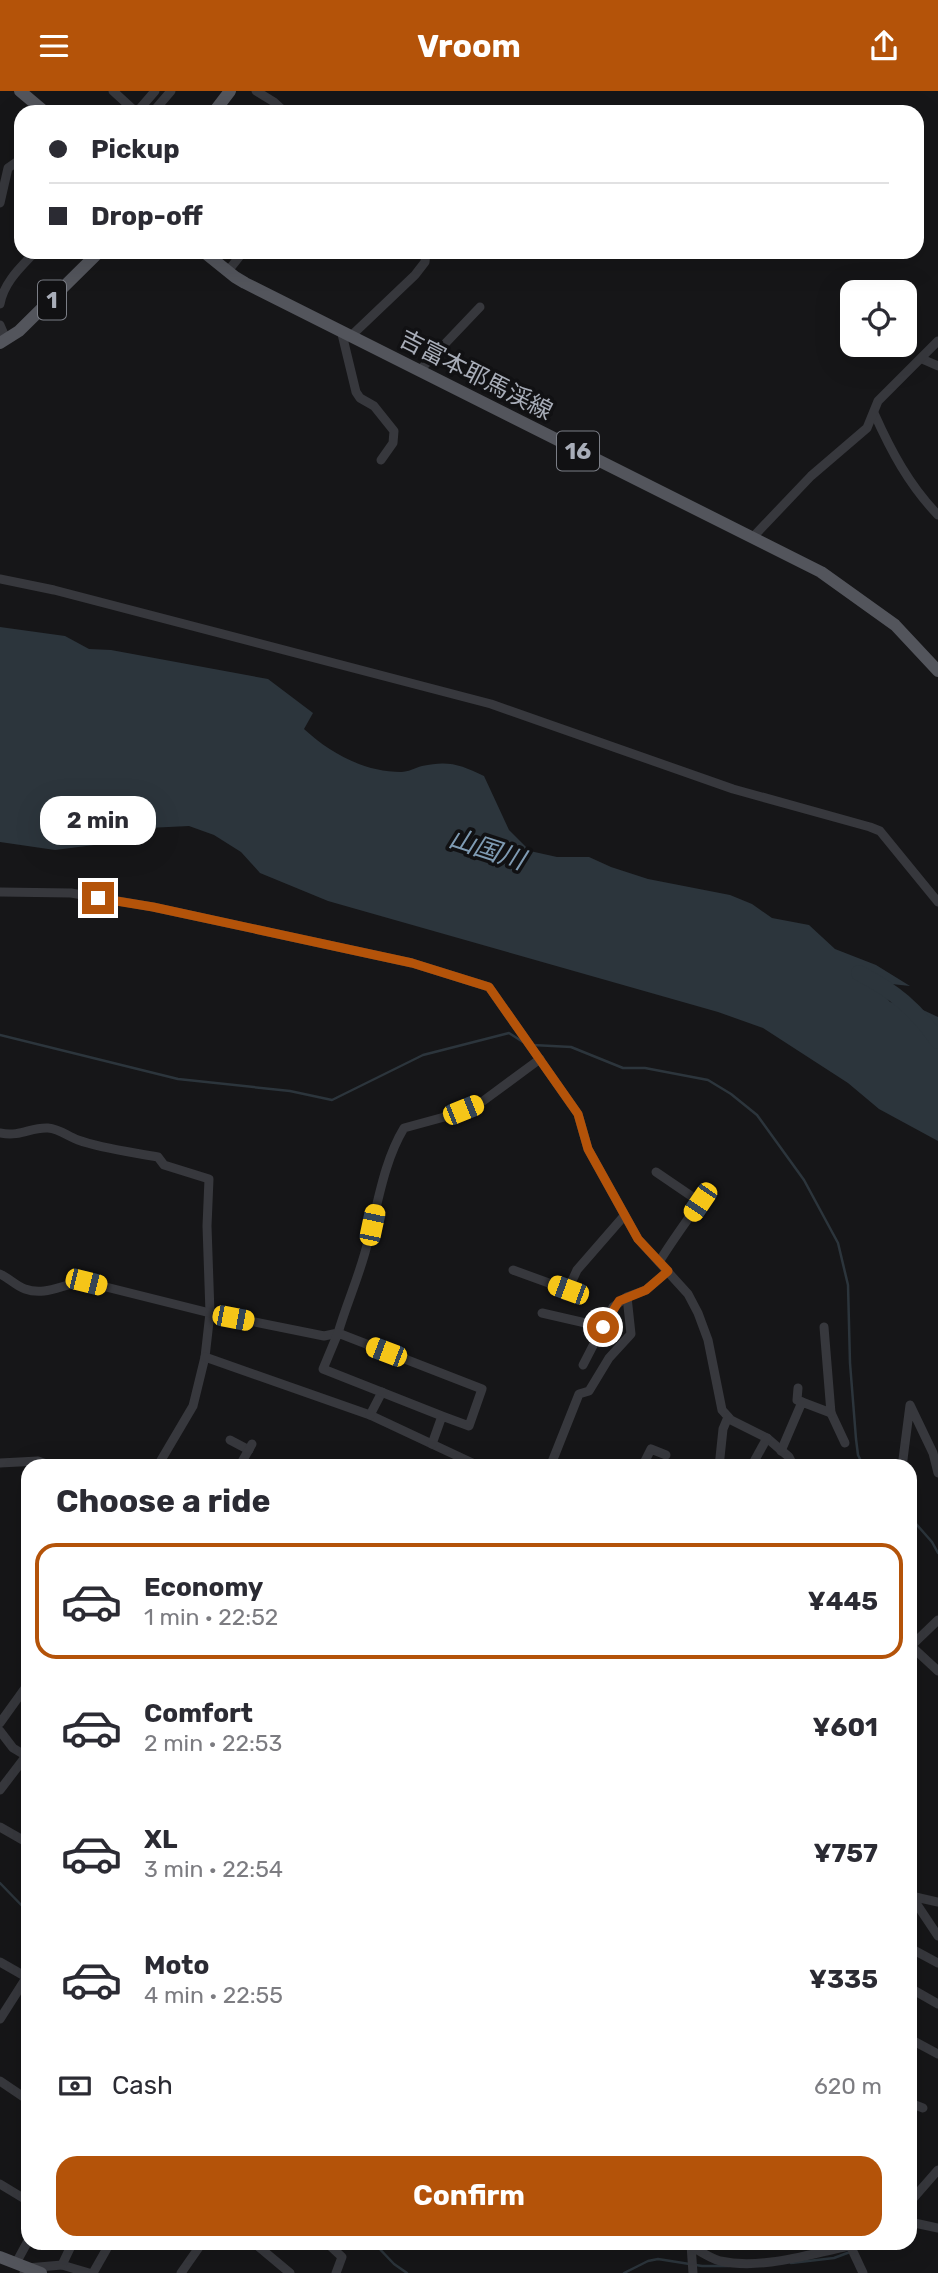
<!DOCTYPE html>
<meta charset="utf-8">
<style>
:root{--surface:#fff;--page:#f7f7f7;--text:#2b2b33;--muted:#7c7c81;--line:#e1e1e2;--accent:#b45309}
body{margin:0;font-family:Rubik,"Noto Sans JP",sans-serif;background:var(--page);color:var(--text);height:100vh;display:flex;flex-direction:column;font-size:26px;white-space:nowrap}
*{box-sizing:border-box;margin:0}
p{font-size:23px;color:var(--muted)}
.icon{flex:none;width:38px;height:38px;fill:none;stroke:currentColor;stroke-width:2;stroke-linecap:round;stroke-linejoin:round}
.map{position:relative;flex:1;overflow:hidden}
.details{position:absolute;left:21px;top:1368px;width:896px;height:791px;display:flex;flex-direction:column;background:var(--surface);border-radius:21px;box-shadow:0 7px 28px #0002}
.details>*{flex:none}
.banner{position:absolute;left:14px;top:14px;width:910px;height:154px;border-radius:21px;box-shadow:0 7px 28px #0002;display:grid;align-content:center;height:154px;padding:0 35px;background:var(--surface)}
.tools{position:absolute;left:840px;top:189px;display:grid;gap:14px}
.tools a{display:grid;place-items:center;width:77px;height:77px;border-radius:14px;background:var(--surface);box-shadow:0 7px 28px #0002;font-size:35px}
.end{position:absolute;width:32px;height:32px;margin:-16px;border:9px solid #b45309;background:#fff;box-shadow:0 0 0 4px #fff}
.from{border-radius:50%}
.bubble{position:absolute;height:49px;border-radius:21px;background:var(--surface);box-shadow:0 7px 28px #0002;font-size:23px;font-weight:700;line-height:49px;text-align:center}
.car{position:absolute;width:21px;height:42px;margin:-21px -10px;border-radius:9px;box-shadow:0 0 5px 2px #0007;background:linear-gradient(#f5c518 24%,#345 0 40%,#f5c518 0 76%,#345 0 86%,#f5c518 0)}
.banner b{display:flex;align-items:center;gap:24px;height:66px;font-size:26px}
.banner b+b{border-top:2px solid var(--line)}
.banner i{width:18px;height:18px;background:var(--text)}
ul{padding:0;list-style:none}
li{display:flex;align-items:center;gap:21px;height:116px;margin:0 14px 10px;padding:0 21px;border:4px solid transparent;border-radius:21px}
li div{flex:1}
li b{display:block;font-size:26px}
li em{font-style:normal;font-weight:700}
li.on{border-color:var(--accent)}
li>.icon{width:63px;height:63px;stroke-width:1.5}
h2{padding:0 35px;font-size:32px;line-height:84px}
.pay{display:flex;align-items:center;gap:18px;height:77px;padding:0 35px;font-size:26px}
.pay p{margin-inline-start:auto}
.action{display:flex;gap:14px;margin-top:auto;padding:14px 35px}
.action a{flex:1;height:80px;border-radius:21px;background:var(--accent);color:#fff;font-size:28px;font-weight:700;line-height:80px;text-align:center}
header{display:flex;justify-content:space-between;align-items:center;height:91px;padding:0 35px;background:var(--accent);color:#fff;font-size:32px;font-weight:700}
.map>svg:first-child{display:block}
.water{fill:#2c353c}
.lines{fill:none;stroke-linecap:round;stroke-linejoin:round}
.stream{stroke:#2c353c;stroke-width:2.5}
.river{stroke:#2c353c;stroke-width:16}
.minor{stroke:#37383d;stroke-width:9}
.major{stroke:#53555c;stroke-width:12}
.route{stroke:#b45309;stroke-width:9}
.labels{text-anchor:middle;stroke-width:7;stroke-linejoin:round;paint-order:stroke}
.shield{fill:#111113;stroke:#7b7e86;stroke-width:2}
.shield-label{font-size:23px;font-weight:bold;fill:#a8adb8}
.street-label{font-size:24px;fill:#a8adb8;stroke:#111113}
.water-label{font-size:26px;font-style:italic;fill:#7f9bb3;stroke:#111113}
</style>
<header><svg class="icon" aria-label="menu" viewBox="0 0 24 24"><path d="M4 6h16M4 12h16M4 18h16"/></svg>Vroom<svg class="icon" aria-label="share" viewBox="0 0 24 24"><path d="M12 15V3M7 8l5-5 5 5M5 13v7h14v-7"/></svg></header>
<div class="map">
<svg width="938" height="2182" viewBox="0 0 938 2182">
<rect width="100%" height="100%" fill="#161618"/>
<path class="water" d="M0 536 65 545 89 558 111 559 268 588 313 622 304 638C330 662 364 681 401 681 408 681 415 677 422 675 449 669 461 674 484 685L509 739 530 760 557 766H589L611 776 648 788 730 804 752 813 772 827 809 834 835 858 876 874 910 895 873 891 890 911 923 919 938 926V1050L879 1018 848 992 763 937 718 921 328 810 260 782 241 761 214 744 189 735 148 737 102 753 55 759 0 751Z"/>
<g class="lines">
<g class="stream">
<polyline points="0,944 178,988 290,1000 332,1009 423,964 509,942 523,951"/>
<polyline points="533,954 571,956 623,977 645,977 708,989 731,1003 757,1024 804,1089 838,1152 848,1194 850,1272 856,1348 858,1364 864,1376"/>
<polyline points="910,1426 932,1451 938,1462"/>
<polyline points="0,1792 28,1821"/>
<polyline points="374,2152 394,2173 407,2182"/>
<polyline points="856,2158 862,2152"/>
<polyline points="791,2172 834,2167 850,2161"/>
<polyline points="624,2182 648,2170 658,2168 702,2175 729,2175"/>
</g>
<path class="river" d="M859 882C894 900 916 918 938 950"/>
<g class="minor">
<polyline points="113,0 136,21"/>
<polyline points="256,0 274,11 285,21"/>
<polyline points="137,21 155,0"/>
<polyline points="153,21 171,0"/>
<polyline points="0,112 8,77 21,68"/>
<polyline points="228,180 243,161"/>
<path d="M0 213C4 191 21 176 35 161"/>
<polyline points="0,234 6,248"/>
<polyline points="341,239 356,301 360,307 374,315 394,340 393,352 381,369"/>
<polyline points="352,244 415,184 425,171 426,161"/>
<polyline points="922,268 938,275"/>
<polyline points="420,279 480,216"/>
<path d="M874 322C891 360 909 394 938 424"/>
<polyline points="752,447 811,385 867,337 878,310 938,250"/>
<polyline points="0,488 54,499 491,613 733,698 870,736 880,740 938,811"/>
<polyline points="0,801 71,802 153,816 412,872 489,896 578,1023 588,1058 638,1148 688,1203 698,1222 708,1249 722,1319 731,1329 767,1347 789,1366 794,1376"/>
<path d="M0 1042C22 1046 30 1036 48 1037 60 1038 67 1045 78 1049 103 1058 132 1061 158 1066L164 1074 209 1088 207 1135 210 1222 205 1266 193 1315 157 1376"/>
<polyline points="656,1081 700,1111"/>
<path d="M659 1171C673 1148 689 1127 704 1105"/>
<polyline points="513,1179 568,1199"/>
<path d="M0 1183C9 1187 16 1195 25 1198 47 1206 65 1191 86 1191L210 1222 324 1245 338 1242C347 1211 361 1181 368 1150 378 1112 384 1070 404 1037L448 1025 479 1013 540 968"/>
<polyline points="565,1205 577,1179 624,1125"/>
<polyline points="542,1222 603,1236"/>
<polyline points="205,1266 370,1324 481,1376"/>
<polyline points="583,1274 613,1216 627,1206"/>
<polyline points="798,1297 797,1309 802,1311"/>
<polyline points="831,1322 845,1352"/>
<polyline points="370,1324 382,1301"/>
<polyline points="230,1349 249,1359"/>
<polyline points="432,1353 442,1325 469,1335 482,1298 338,1242 323,1278 442,1325"/>
<polyline points="781,1360 802,1311 831,1322 824,1236"/>
<polyline points="0,1372 38,1370 55,1376"/>
<polyline points="213,1376 214,1374 217,1376"/>
<polyline points="239,1376 252,1353"/>
<polyline points="550,1376 579,1303 589,1300 609,1267 631,1243 627,1206 646,1199 668,1180"/>
<polyline points="642,1376 651,1358 666,1364"/>
<polyline points="719,1376 723,1338 728,1326"/>
<polyline points="751,1376 767,1347"/>
<polyline points="902,1376 910,1314 933,1362 938,1382"/>
<polyline points="910,1554 938,1580"/>
<polyline points="911,1555 938,1529"/>
<polyline points="0,1632 28,1593"/>
<polyline points="0,1640 13,1657 28,1666"/>
<polyline points="0,1699 26,1665"/>
<polyline points="0,1736 28,1752"/>
<polyline points="910,1803 938,1845"/>
<polyline points="911,1805 938,1811"/>
<polyline points="910,1857 938,1872"/>
<polyline points="0,1871 28,1887"/>
<polyline points="910,1897 938,1913"/>
<polyline points="0,1928 28,1884"/>
<polyline points="910,1948 938,1963"/>
<polyline points="0,1990 28,2009"/>
<polyline points="910,2012 923,2017"/>
<polyline points="910,2042 912,2044"/>
<polyline points="0,2093 28,2110"/>
<polyline points="910,2111 938,2079"/>
<polyline points="28,2127 28,2139"/>
<polyline points="910,2131 938,2137"/>
<polyline points="254,2152 290,2182"/>
<polyline points="327,2152 342,2166 336,2182"/>
<polyline points="849,2152 863,2182"/>
<polyline points="691,2154 693,2182"/>
<path d="M691 2155C701 2161 710 2167 720 2170 762 2179 809 2163 849 2155"/>
<polyline points="16,2172 28,2150"/>
<polyline points="62,2174 89,2182"/>
<polyline points="24,2182 27,2177 62,2174 71,2155 66,2152"/>
<polyline points="93,2182 110,2152"/>
<polyline points="181,2182 202,2152"/>
</g>
<g class="major">
<polyline points="20,0 45,21"/>
<polyline points="214,21 230,0"/>
<polyline points="204,161 235,186 245,192 821,481 895,534 938,580"/>
<polyline points="0,252 19,240 99,161"/>
<polyline points="0,2166 41,2182"/>
</g>
</g>
<g class="lines">
<polyline class="route" points="98,807 153,816 412,872 489,896 578,1023 588,1058 638,1148 668,1180 646,1199 619,1210 603,1236"/>
</g>
<g class="labels">
<g class="shield">
<rect x="38" y="189.5" width="28" height="39" rx="5"/>
<rect x="557" y="340.5" width="42" height="39" rx="5"/>
</g>
<g class="shield-label">
<text x="52" y="217">1</text>
<text x="578" y="368">16</text>
</g>
<g class="street-label">
<text transform="translate(476 284) rotate(27)" y="8">吉富本耶馬渓線</text>
</g>
<g class="water-label">
<text transform="translate(487 758) rotate(18)" y="9">山国川</text>
</g>
</g>
</svg>
<div class="tools">
<a><svg class="icon" aria-label="locate" viewBox="0 0 24 24"><circle cx="12" cy="12" r="6"/><path d="M12 2v4M12 18v4M2 12h4M18 12h4"/></svg></a>
</div>
<i class="end from" style="left:603px;top:1236px"></i>
<i class="end" style="left:98px;top:807px"></i>
<div class="bubble" style="left:40px;top:705px;width:116px">2 min</div>
<i class="car" style="left:463px;top:1019px;rotate:68deg"></i>
<i class="car" style="left:700px;top:1111px;rotate:214deg"></i>
<i class="car" style="left:372px;top:1134px;rotate:12deg"></i>
<i class="car" style="left:86px;top:1191px;rotate:104deg"></i>
<i class="car" style="left:568px;top:1199px;rotate:290deg"></i>
<i class="car" style="left:233px;top:1227px;rotate:101deg"></i>
<i class="car" style="left:386px;top:1261px;rotate:291deg"></i>
<div class="banner">
<b><i class="from"></i>Pickup</b>
<b><i></i>Drop-off</b>
</div>
<section class="details">
<h2>Choose a ride</h2>
<ul>
<li class="on"><svg class="icon" aria-label="car" viewBox="0 0 24 24"><path d="M5 17H2v-5l4-1 3-4h7l3 4 3 1v5h-3M9 17h6M6 11h13"/><circle cx="7" cy="17" r="2"/><circle cx="17" cy="17" r="2"/></svg><div><b>Economy</b><p>1 min · 22:52</p></div><em>¥445</em></li>
<li><svg class="icon" aria-label="car" viewBox="0 0 24 24"><path d="M5 17H2v-5l4-1 3-4h7l3 4 3 1v5h-3M9 17h6M6 11h13"/><circle cx="7" cy="17" r="2"/><circle cx="17" cy="17" r="2"/></svg><div><b>Comfort</b><p>2 min · 22:53</p></div><em>¥601</em></li>
<li><svg class="icon" aria-label="car" viewBox="0 0 24 24"><path d="M5 17H2v-5l4-1 3-4h7l3 4 3 1v5h-3M9 17h6M6 11h13"/><circle cx="7" cy="17" r="2"/><circle cx="17" cy="17" r="2"/></svg><div><b>XL</b><p>3 min · 22:54</p></div><em>¥757</em></li>
<li><svg class="icon" aria-label="car" viewBox="0 0 24 24"><path d="M5 17H2v-5l4-1 3-4h7l3 4 3 1v5h-3M9 17h6M6 11h13"/><circle cx="7" cy="17" r="2"/><circle cx="17" cy="17" r="2"/></svg><div><b>Moto</b><p>4 min · 22:55</p></div><em>¥335</em></li>
</ul>
<div class="pay"><svg class="icon" aria-label="cash" viewBox="0 0 24 24"><path d="M3 7h18v10H3z"/><circle cx="12" cy="12" r="2"/></svg>Cash<p>620 m</p></div>
<div class="action"><a>Confirm</a></div>
</section>
</div>
